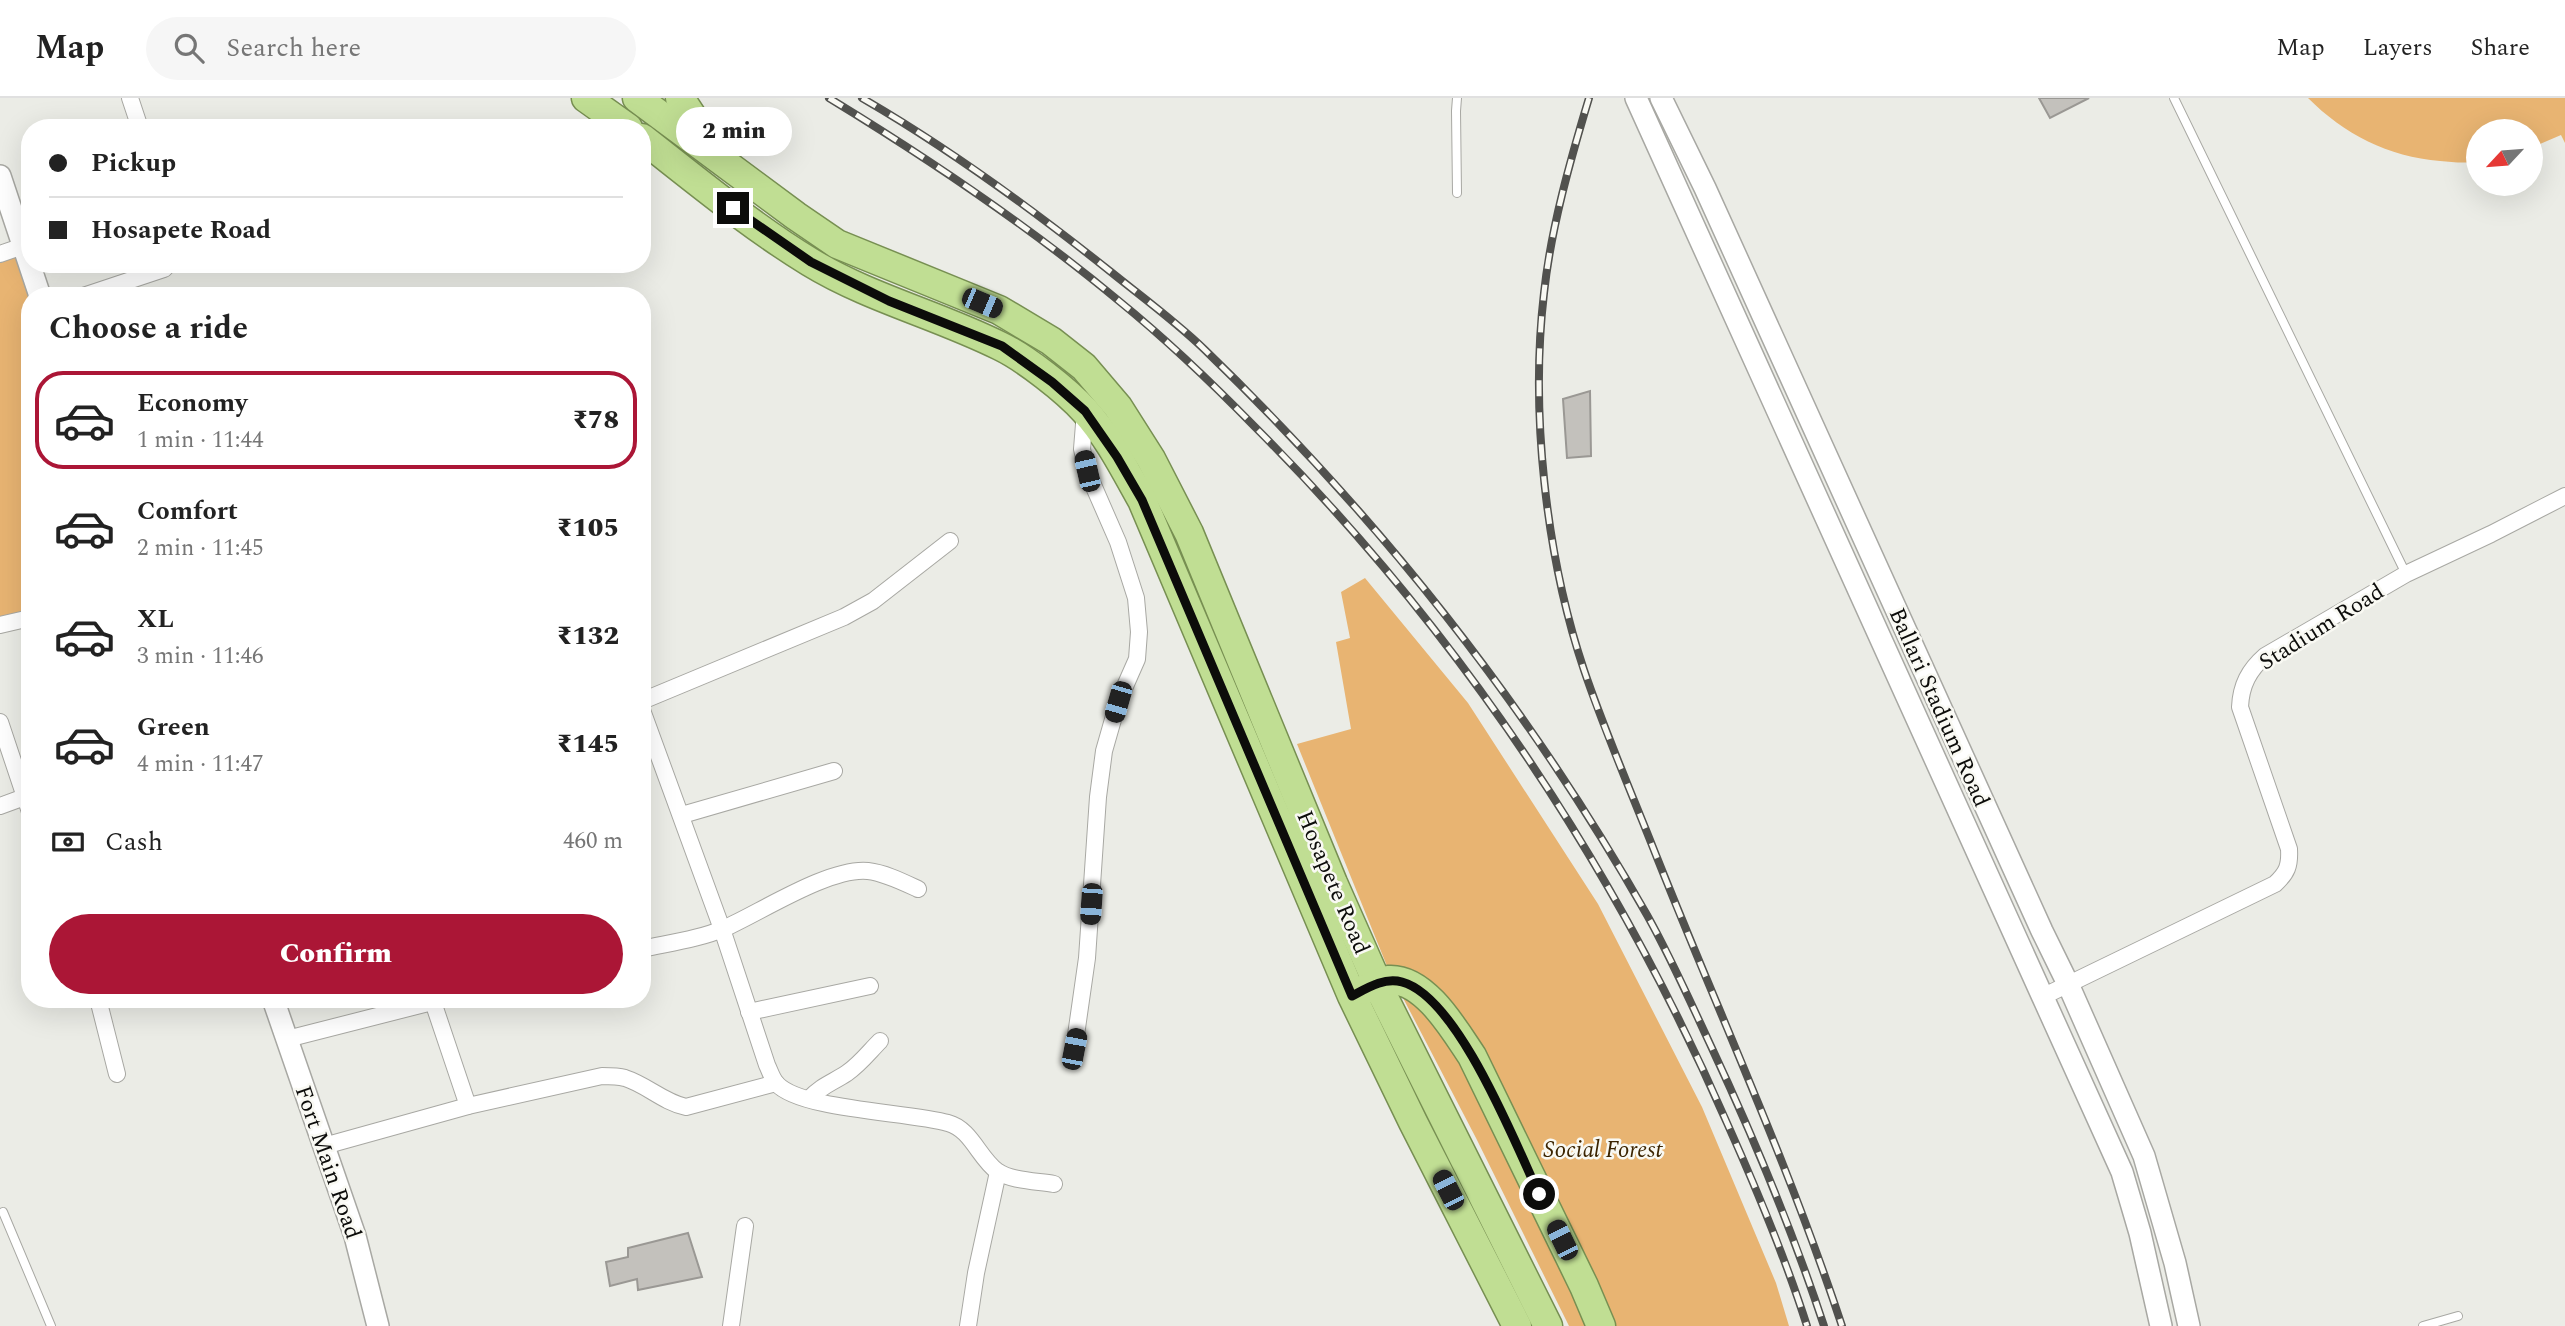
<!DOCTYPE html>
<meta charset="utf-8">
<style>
:root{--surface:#fff;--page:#f6f6f6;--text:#222;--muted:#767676;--line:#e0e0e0;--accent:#ab1636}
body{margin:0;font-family:Spectral,serif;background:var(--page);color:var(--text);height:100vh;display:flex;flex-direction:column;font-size:26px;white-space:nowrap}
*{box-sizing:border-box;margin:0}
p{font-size:23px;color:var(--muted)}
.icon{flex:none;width:38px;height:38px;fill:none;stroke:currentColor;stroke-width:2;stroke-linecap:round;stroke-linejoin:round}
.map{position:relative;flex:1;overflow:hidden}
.sheet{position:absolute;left:21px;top:189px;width:630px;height:721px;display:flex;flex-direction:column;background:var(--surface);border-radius:28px;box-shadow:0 7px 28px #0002}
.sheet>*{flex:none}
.guide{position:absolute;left:21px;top:21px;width:630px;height:154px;border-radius:28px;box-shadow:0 7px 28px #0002;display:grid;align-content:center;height:154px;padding:0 28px;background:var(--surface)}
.needle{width:46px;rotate:244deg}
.tools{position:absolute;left:2466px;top:21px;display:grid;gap:14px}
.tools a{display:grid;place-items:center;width:77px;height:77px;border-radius:50%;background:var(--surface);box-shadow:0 7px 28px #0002;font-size:35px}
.end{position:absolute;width:32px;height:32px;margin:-16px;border:9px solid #0c0c0a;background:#fff;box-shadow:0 0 0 4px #fff}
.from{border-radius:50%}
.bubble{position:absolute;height:49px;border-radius:24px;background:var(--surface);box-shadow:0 7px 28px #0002;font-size:23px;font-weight:800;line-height:49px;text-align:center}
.car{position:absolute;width:21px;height:42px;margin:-21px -10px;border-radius:9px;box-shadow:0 0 5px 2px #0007;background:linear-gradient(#222 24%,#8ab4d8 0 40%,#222 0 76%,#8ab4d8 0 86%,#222 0)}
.guide b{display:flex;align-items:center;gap:24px;height:66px;font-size:26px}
.guide b+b{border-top:2px solid var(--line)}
.guide i{width:18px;height:18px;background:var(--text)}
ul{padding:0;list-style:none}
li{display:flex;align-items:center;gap:21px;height:98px;margin:0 14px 10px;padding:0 14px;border:4px solid transparent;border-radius:28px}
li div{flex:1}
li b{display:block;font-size:26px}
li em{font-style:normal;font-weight:800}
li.current{border-color:var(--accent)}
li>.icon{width:63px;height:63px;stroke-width:1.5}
h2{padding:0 28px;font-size:32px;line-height:84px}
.pay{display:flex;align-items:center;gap:18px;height:77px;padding:0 28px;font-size:26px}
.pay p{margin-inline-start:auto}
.primary-button{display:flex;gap:14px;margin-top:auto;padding:14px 28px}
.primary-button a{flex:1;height:80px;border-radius:42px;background:var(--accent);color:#fff;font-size:28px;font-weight:800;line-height:80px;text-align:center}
header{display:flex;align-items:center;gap:42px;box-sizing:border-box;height:98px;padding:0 35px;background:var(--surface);border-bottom:2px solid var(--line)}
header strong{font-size:33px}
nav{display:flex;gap:38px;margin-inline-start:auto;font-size:24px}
.search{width:490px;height:63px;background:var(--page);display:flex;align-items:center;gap:18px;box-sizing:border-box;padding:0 24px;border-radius:38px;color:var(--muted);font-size:26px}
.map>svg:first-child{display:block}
.green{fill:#e8b472}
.building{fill:#c3c1bc;stroke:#9a9894;stroke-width:2}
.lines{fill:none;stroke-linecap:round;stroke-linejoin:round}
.service-casing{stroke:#a8a8a3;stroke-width:10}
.minor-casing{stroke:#a8a8a3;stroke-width:18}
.tertiary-casing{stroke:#a8a8a3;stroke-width:24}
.trunk-casing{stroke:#778f52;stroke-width:31}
.service{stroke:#fff;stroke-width:8}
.minor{stroke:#fff;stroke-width:16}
.tertiary{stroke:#fff;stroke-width:21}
.trunk{stroke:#c0de93;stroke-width:28}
.rail-casing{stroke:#51514e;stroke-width:8}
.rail{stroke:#f9f9f3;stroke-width:5;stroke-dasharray:16;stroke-linecap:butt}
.route{stroke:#0c0c0a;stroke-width:9}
.labels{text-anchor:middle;stroke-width:5;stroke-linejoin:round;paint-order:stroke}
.street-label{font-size:23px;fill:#0c0c0a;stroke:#f9f9f3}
.park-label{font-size:23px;font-style:italic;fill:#3c2400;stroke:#f9f9f3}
</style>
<header>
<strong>Map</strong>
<div class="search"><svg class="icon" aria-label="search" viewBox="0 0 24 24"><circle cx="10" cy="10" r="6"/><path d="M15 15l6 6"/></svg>Search here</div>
<nav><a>Map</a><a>Layers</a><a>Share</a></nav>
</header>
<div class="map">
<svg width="2565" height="1228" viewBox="0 0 2565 1228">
<rect width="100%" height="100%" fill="#ebece6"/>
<g class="green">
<path d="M2308 0H2565V45L2561 37 2531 50 2530 33H2478V63C2465 66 2453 64 2440 63 2388 59 2344 36 2308 0Z"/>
<polygon points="23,148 30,198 30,515 0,523 0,156"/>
<polygon points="1365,480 1468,605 1598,806 1702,1009 1776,1185 1789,1228 1569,1228 1476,1040 1389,873 1297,646 1351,631 1336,544 1350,540 1341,494"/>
</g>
<g class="building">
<polygon points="2039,0 2089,0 2050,20"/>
<polygon points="1590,293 1591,358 1567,360 1563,301"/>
<polygon points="688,1135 702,1179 638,1192 637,1181 610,1188 606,1164 628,1159 628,1150"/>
</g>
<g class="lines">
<g class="service-casing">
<g id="service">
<polyline points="2174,0 2406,476"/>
<polyline points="1457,95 1456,13 1457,0"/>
<polyline points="3,1114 51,1228"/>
<polyline points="2423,1228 2458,1218"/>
</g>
</g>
<g class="minor-casing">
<g id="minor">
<polyline points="130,0 140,30"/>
<polyline points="0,156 23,148"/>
<polyline points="83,198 164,171 169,166"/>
<polyline points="0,527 30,520"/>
<polyline points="642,603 844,519 873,503 950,443"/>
<path d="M642 612 722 831 767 967C770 973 772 981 777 986 801 1012 910 1014 948 1025 971 1031 979 1060 997 1073 1011 1083 1037 1083 1054 1086"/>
<polyline points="0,624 30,714"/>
<polyline points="0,708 30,697"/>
<polyline points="682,717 834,673"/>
<path d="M642 851C669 845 700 841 725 830 761 814 830 769 868 773 885 775 903 784 918 791"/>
<path d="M2042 899 2275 786C2287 775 2290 768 2289 751L2240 609C2241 587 2249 572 2265 558L2406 476 2491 436 2565 398"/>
<polyline points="98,901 117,976"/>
<polyline points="432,901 468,1008"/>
<polyline points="749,914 870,888"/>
<polyline points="287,941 444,901"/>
<polyline points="1074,951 1087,860 1098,699 1104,653 1118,604 1137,561 1139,534 1136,500 1118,444 1087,373 1082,351 1085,314"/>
<path d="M809 1001C822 987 832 985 847 975 860 966 869 954 880 943"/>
<path d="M324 1048 468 1008 602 978C609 978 618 978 625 980 647 987 663 1004 686 1009L776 985"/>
<polyline points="731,1228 745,1128"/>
<polyline points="968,1228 976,1175 998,1074"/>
</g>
</g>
<g class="tertiary-casing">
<g id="tertiary">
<polyline points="1636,0 2122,1074 2140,1135 2161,1228"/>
<polyline points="1661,0 1705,90 2042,833 2068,886 2144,1058 2175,1165 2189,1228"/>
<polyline points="0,78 40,198"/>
<polyline points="273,901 355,1138 378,1228"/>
</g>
</g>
<g class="trunk-casing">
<g id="trunk">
<polyline points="586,0 628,30"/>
<polyline points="637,0 796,118 837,146 999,212 1051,243 1084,269 1118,309 1151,361 1189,435 1333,785 1383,898 1548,1228"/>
<polyline points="680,0 709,44"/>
<path d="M642 40C697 83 751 128 810 164 869 200 938 217 1000 248 1025 260 1066 292 1085 313 1108 338 1125 372 1142 402L1352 898 1413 1024 1517 1228"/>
<path d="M1364 892C1372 888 1381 883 1389 882 1425 880 1455 933 1472 958L1584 1188 1601 1228"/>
</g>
</g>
<use href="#service" class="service"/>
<use href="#minor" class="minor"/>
<use href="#tertiary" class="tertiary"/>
<use href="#trunk" class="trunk"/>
<g class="rail-casing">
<g id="rail">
<path d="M829 0C929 61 1029 128 1119 203 1167 242 1212 285 1255 329 1457 531 1613 764 1727 1025 1757 1092 1785 1159 1807 1228"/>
<path d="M862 0C950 51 1032 111 1111 174 1142 199 1175 223 1204 251 1377 418 1528 607 1647 817 1670 858 1690 903 1710 946 1753 1038 1792 1131 1824 1228"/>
<path d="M1589 0C1570 63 1551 130 1544 195 1530 314 1546 459 1584 572 1604 631 1629 689 1652 747 1715 907 1788 1064 1842 1228"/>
</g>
</g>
<use href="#rail" class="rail"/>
</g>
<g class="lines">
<path class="route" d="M733 110 811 164 889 203 1002 248 1052 284 1085 313 1117 359 1142 402 1352 898C1367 890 1384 879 1402 884 1458 899 1515 1045 1539 1096"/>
</g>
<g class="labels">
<g class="street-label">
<text transform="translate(2321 528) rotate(-32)" y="8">Stadium Road</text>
<text transform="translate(1940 609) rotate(66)" y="8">Ballari Stadium Road</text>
<text transform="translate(1334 784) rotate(67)" y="8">Hosapete Road</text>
<text transform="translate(329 1064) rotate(71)" y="8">Fort Main Road</text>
</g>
<g class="park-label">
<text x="1603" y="1059">Social Forest</text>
</g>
</g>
</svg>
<div class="tools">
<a><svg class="needle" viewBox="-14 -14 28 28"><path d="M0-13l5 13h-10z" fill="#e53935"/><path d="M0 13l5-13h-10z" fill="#767676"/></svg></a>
</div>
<i class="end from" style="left:1539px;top:1096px"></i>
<i class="end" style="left:733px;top:110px"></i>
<div class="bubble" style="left:676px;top:9px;width:116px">2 min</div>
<i class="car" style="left:982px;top:205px;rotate:113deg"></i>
<i class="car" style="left:1087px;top:373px;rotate:347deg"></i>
<i class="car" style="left:1118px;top:604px;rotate:196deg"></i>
<i class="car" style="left:1091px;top:806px;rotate:184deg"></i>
<i class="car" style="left:1074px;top:951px;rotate:11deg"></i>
<i class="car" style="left:1448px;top:1092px;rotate:333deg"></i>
<i class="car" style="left:1562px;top:1142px;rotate:334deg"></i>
<div class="guide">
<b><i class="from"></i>Pickup</b>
<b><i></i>Hosapete Road</b>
</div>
<section class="sheet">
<h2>Choose a ride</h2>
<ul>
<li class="current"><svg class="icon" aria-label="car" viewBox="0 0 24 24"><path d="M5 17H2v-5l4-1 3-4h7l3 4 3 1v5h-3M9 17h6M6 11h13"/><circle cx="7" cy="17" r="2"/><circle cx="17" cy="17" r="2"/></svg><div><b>Economy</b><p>1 min · 11:44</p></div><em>₹78</em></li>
<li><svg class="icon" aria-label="car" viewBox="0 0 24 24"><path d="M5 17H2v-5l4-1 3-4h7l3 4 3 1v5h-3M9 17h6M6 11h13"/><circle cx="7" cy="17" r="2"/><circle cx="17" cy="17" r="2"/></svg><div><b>Comfort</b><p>2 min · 11:45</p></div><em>₹105</em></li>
<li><svg class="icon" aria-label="car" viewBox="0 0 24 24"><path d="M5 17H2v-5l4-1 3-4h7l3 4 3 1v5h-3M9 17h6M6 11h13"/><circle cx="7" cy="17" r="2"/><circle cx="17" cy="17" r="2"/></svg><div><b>XL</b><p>3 min · 11:46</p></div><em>₹132</em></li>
<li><svg class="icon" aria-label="car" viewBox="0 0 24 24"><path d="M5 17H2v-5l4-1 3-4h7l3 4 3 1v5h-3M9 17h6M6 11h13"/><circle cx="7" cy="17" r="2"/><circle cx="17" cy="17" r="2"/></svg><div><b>Green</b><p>4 min · 11:47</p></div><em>₹145</em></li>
</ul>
<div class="pay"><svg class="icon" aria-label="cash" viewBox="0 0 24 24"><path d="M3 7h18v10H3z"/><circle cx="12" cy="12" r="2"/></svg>Cash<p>460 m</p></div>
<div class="primary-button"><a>Confirm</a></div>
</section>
</div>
